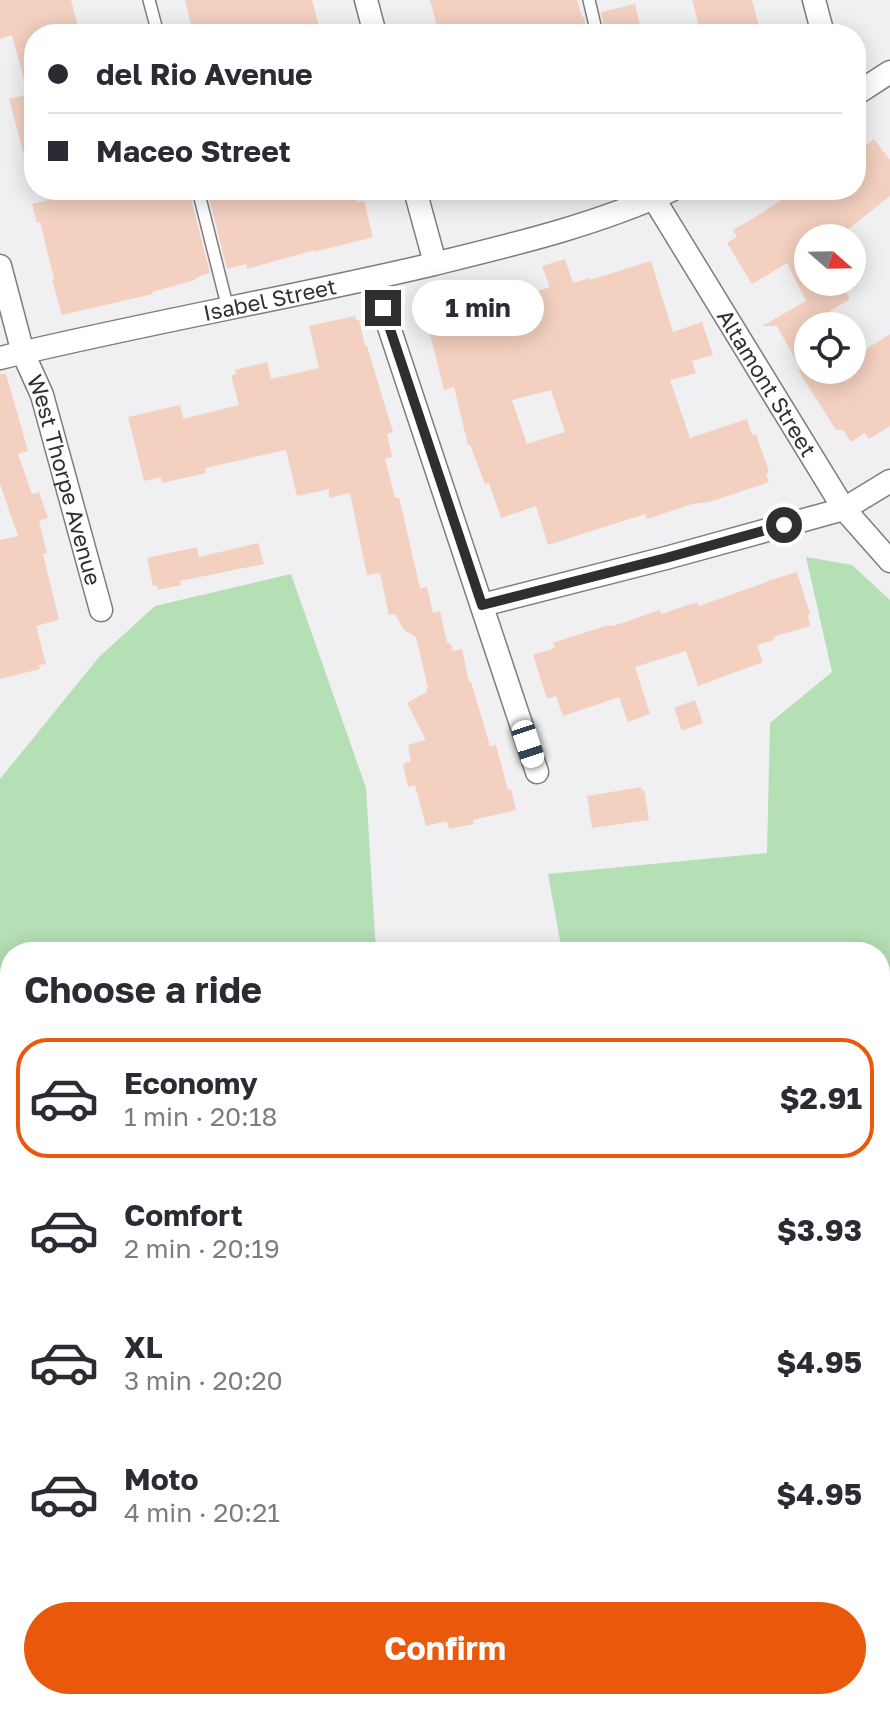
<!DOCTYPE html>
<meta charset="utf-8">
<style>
:root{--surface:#fff;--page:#f7f7f7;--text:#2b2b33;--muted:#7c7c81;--line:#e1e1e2;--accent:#ea580c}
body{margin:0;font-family:"Golos Text",sans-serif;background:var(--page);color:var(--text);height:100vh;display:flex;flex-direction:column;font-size:30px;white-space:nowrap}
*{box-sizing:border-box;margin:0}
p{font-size:26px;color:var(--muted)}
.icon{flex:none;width:44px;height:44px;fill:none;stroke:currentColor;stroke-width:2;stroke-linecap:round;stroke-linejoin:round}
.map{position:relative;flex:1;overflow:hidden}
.details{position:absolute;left:0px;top:942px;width:890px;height:768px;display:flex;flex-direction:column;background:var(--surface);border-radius:32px 32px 0 0;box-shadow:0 4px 20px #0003}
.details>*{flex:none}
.hud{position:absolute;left:24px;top:24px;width:842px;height:176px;border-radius:32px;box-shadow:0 4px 20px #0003;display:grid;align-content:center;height:176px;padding:0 24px;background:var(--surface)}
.needle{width:52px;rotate:110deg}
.controls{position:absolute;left:794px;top:224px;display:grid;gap:16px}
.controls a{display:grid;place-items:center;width:72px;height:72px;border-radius:50%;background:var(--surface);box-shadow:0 4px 20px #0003;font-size:40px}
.end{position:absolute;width:36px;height:36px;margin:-18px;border:10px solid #2e2f2f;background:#fff;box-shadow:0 0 0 4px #fff}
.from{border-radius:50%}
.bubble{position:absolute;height:56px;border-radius:28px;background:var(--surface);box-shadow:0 4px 20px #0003;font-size:26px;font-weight:700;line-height:56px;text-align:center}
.car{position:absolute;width:24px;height:48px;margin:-24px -12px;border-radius:10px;box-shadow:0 0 6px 2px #0007;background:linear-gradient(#fff 24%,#345 0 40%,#fff 0 76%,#345 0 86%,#fff 0)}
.hud b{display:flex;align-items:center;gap:28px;height:76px;font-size:30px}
.hud b+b{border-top:2px solid var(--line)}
.hud i{width:20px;height:20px;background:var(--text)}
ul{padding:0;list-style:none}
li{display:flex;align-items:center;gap:24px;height:120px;margin:0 16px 12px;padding:0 8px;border:4px solid transparent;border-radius:32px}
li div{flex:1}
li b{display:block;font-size:30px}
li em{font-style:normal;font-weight:700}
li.current{border-color:var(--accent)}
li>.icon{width:72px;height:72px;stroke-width:1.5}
h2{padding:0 24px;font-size:36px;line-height:96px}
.cta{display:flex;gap:16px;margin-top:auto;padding:16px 24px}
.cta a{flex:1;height:92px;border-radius:48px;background:var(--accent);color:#fff;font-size:32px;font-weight:700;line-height:92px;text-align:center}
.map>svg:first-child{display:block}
.green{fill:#b5dfb5}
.building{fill:#f3d0c0;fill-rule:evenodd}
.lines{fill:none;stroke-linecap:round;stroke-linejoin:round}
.service-casing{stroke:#7d7d7f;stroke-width:14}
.minor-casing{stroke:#7d7d7f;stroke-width:25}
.service{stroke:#fff;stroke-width:11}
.minor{stroke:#fff;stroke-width:22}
.route{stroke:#2e2f2f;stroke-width:10}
.labels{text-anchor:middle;stroke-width:6;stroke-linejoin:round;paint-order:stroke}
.street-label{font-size:22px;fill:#2e2f2f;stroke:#fff}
</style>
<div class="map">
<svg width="890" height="1710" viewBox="0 0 890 1710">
<rect width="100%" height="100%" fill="#f0f0f2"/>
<g class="green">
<polygon points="806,557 852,565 890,600 890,1362 880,1364 880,952 562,952 548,874 767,853 770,723 832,672"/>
<polygon points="291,574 366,788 376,952 10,952 10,1700 125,1700 128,1710 0,1710 0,779 99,657 155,606"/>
<polygon points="658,1700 829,1700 829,1710 661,1710"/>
</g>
<g class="building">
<polygon points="0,0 71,0 80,34 34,34 34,91 27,91 12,35 0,39"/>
<polygon points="185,0 312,0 321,34 193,34"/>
<polygon points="430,0 577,0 582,17 584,17 588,34 439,34"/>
<polygon points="692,0 752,0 761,34 701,34"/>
<polygon points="635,4 642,34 605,34 601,12"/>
<polygon points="34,93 34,166 27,166 9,99"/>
<polygon points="874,139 890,160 890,196 837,238 808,238 808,282 840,282 850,299 830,311 839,326 808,326 808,370 852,370 852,358 890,334 890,426 869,439 865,433 851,442 843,430 836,430 798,370 801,370 777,326 762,326 806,301 787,263 752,284 727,243 737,237 733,230 765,211 796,190 856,190 856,154"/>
<polygon points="90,190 186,190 189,199 191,199 210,273 195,278 195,280 152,292 153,294 62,315 52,280 54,279 40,222 37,223 32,204"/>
<polygon points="225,190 354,190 357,202 364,201 373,237 314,252 314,250 247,269 246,264 227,269 208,194"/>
<path d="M565 259 573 283 589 278 590 280 651 261 673 332 702 322 713 355 692 361 696 373 670 380 690 438 747 419 752 435 756 434 769 472 766 474 769 482 709 502 692 504 647 519 645 514 548 545 536 506 501 518 489 483 485 484 470 445H468L454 387 444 390 428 326 433 325 431 318 456 311 458 319 535 294 534 292 550 287 542 266ZM551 390 565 432 527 444 512 400Z"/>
<polygon points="355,316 356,320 359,320 365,346 367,346 393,432 387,434 392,457 385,459 395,498 399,497 420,588 427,587 433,613 440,611 447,643 450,643 453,651 462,649 469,682 471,682 490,746 496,745 508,790 511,789 516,810 473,820 474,824 449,829 447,821 426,826 415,785 408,787 403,764 411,761 408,745 426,740 407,703 427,692 426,689 428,688 416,637 404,630 395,614 389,615 380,573 367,575 350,493 329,498 329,489 297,496 286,450 205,468 206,473 162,483 161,477 144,481 128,417 180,405 183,419 239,405 231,375 236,374 235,370 267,362 271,379 319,368 309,326"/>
<polygon points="0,374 6,374 28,451 18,454 32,494 39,492 48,518 39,521 47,553 43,554 59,620 36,626 46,664 39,665 40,669 0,679 0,540 18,536 0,484"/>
<polygon points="258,543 264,564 180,581 181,585 158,590 157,586 153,586 147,558 197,547 199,557"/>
<polygon points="797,572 810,614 808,615 810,626 773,637 774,640 757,645 763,662 698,686 686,651 635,667 650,714 628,722 619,697 563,716 556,696 547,699 533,655 555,648 553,643 605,626 613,626 660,610 661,614 697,602 699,606 767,582 767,581"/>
<polygon points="695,700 703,723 682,731 674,708"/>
<polygon points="641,787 642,791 644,790 649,820 592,828 587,796"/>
</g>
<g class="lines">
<g class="service-casing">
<g id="service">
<polyline points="149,0 158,34"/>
<polyline points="589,0 597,34"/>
<polyline points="198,190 228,309"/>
</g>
</g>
<g class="minor-casing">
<g id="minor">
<polyline points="366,0 375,34"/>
<polyline points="814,0 823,34"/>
<polyline points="856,94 890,72"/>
<polyline points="415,190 435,263"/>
<path id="s1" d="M654 199 844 509 890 561"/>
<path id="s2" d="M0 266 23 353 42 395 101 610"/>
<polyline points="373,279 537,772"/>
<path id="s3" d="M0 358C144 323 290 298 434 264 515 244 596 225 672 190"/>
<polyline points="482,605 666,558 844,509 890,481"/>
<polyline points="880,1618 890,1622"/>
<polyline points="351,1710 379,1700"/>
</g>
</g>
<use href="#service" class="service"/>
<use href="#minor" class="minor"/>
</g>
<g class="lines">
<polyline class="route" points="383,308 482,605 666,558 784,525"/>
</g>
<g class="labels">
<g class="street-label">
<text dy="8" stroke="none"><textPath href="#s3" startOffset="276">Isabel Street</textPath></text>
<text dy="8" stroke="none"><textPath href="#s1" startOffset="216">Altamont Street</textPath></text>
<text dy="8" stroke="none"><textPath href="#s2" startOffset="224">West Thorpe Avenue</textPath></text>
</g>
</g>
</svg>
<div class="controls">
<a><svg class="needle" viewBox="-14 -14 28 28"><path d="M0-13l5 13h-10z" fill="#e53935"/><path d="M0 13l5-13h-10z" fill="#7c7c81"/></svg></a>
<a><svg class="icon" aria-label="locate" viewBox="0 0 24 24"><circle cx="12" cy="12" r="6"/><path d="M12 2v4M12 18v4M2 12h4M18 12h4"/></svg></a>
</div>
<i class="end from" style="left:784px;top:525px"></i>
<i class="end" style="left:383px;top:308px"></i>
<div class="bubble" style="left:412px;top:280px;width:132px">1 min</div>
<i class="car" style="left:528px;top:744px;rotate:162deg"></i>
<div class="hud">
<b><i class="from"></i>del Rio Avenue</b>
<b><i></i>Maceo Street</b>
</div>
<section class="details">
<h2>Choose a ride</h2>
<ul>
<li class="current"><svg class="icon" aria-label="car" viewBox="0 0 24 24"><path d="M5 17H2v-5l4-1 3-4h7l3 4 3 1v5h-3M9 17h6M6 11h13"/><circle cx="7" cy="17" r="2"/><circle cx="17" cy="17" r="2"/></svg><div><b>Economy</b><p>1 min · 20:18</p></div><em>$2.91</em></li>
<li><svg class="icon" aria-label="car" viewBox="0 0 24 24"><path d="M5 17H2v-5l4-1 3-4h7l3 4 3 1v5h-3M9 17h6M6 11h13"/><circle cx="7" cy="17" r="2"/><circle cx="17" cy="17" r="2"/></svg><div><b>Comfort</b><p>2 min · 20:19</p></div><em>$3.93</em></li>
<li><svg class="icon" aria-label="car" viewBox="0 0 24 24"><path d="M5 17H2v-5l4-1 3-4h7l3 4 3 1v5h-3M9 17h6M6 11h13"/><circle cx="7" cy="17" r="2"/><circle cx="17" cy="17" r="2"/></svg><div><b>XL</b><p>3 min · 20:20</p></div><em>$4.95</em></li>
<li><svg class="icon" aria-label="car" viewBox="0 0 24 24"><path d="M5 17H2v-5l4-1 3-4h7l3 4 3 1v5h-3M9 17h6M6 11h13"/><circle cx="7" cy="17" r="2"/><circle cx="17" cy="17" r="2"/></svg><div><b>Moto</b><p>4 min · 20:21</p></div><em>$4.95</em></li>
</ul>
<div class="cta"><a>Confirm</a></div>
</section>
</div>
